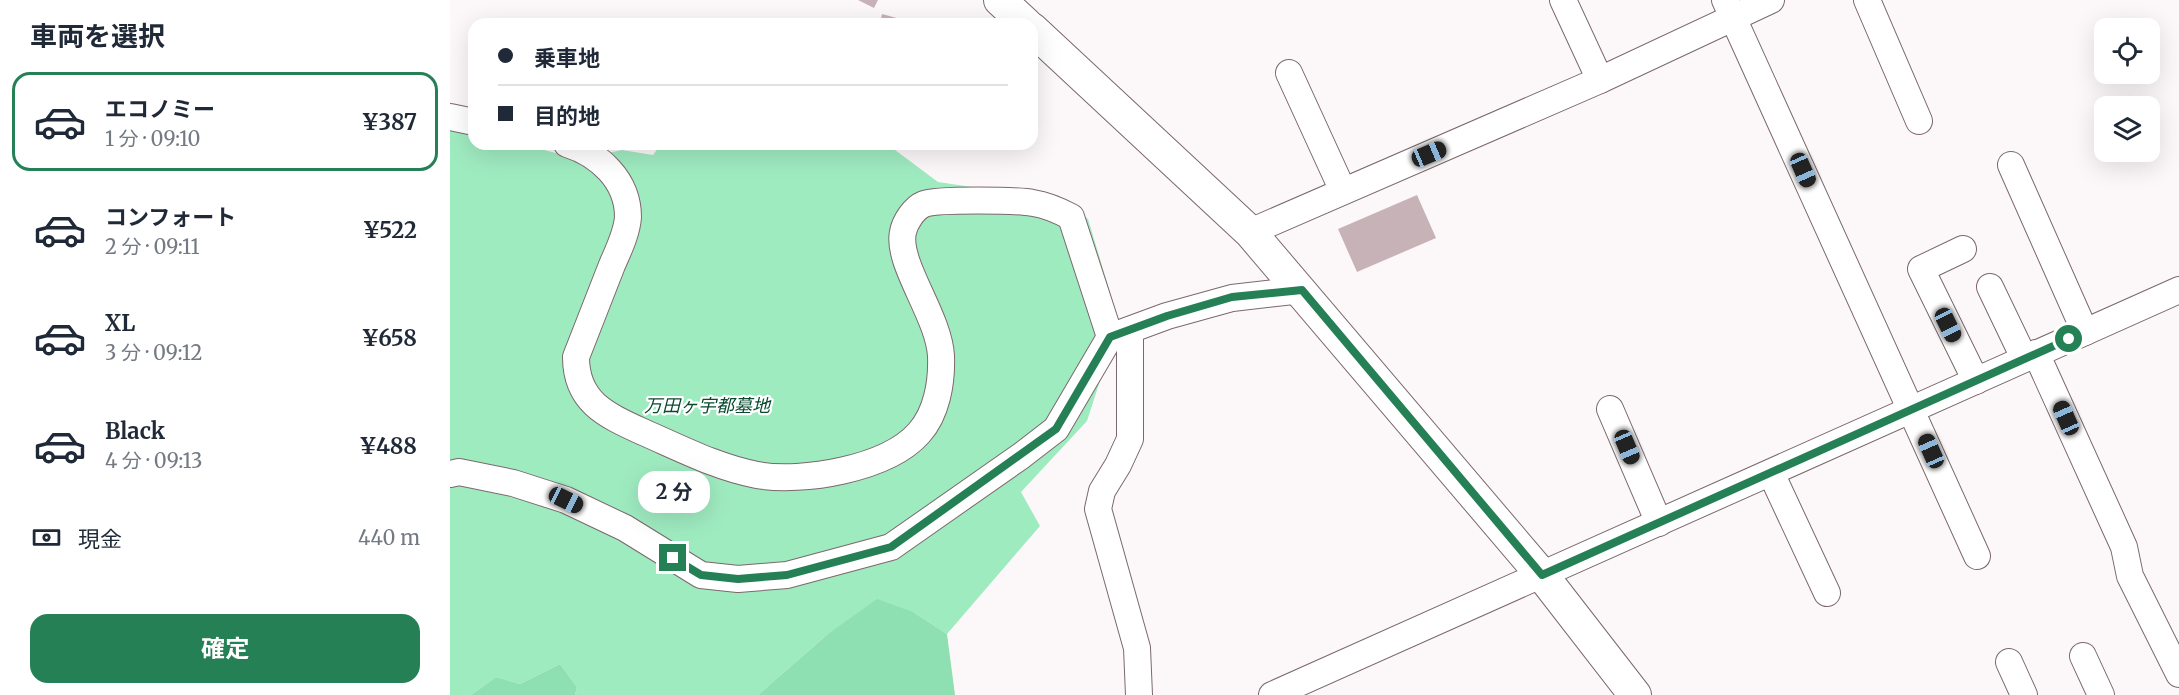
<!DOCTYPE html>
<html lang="ja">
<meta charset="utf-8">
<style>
:root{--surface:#fff;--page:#f2f2f3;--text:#1f2937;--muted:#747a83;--line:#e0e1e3;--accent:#258056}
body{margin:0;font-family:Merriweather,"Noto Sans JP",serif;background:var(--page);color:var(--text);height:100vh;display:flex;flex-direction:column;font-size:22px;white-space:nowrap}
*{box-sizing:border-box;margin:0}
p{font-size:20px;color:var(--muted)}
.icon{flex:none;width:33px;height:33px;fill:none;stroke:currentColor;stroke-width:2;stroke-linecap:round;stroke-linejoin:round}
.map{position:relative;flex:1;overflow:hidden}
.drawer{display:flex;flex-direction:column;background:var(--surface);width:450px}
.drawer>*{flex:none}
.hud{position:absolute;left:18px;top:18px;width:570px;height:132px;border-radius:18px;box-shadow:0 6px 24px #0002;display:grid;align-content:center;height:132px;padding:0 30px;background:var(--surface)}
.fabs{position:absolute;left:1644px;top:18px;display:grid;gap:12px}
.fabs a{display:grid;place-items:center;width:66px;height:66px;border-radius:12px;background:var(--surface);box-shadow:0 6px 24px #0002;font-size:30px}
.end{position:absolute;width:27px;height:27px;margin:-14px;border:8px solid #258056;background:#fff;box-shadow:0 0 0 3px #fff}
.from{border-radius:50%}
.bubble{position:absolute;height:42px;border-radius:18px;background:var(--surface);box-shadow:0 6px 24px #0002;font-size:20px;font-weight:700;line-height:42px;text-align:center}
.car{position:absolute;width:18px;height:36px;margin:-18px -9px;border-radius:8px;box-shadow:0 0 4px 2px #0007;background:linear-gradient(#222 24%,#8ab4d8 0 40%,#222 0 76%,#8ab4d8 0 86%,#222 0)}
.hud b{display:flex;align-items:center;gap:21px;height:57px;font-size:22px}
.hud b+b{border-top:2px solid var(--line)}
.hud i{width:15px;height:15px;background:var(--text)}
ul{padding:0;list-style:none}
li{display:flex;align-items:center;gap:18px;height:99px;margin:0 12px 9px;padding:0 18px;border:3px solid transparent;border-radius:18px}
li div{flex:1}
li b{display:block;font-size:22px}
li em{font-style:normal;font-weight:700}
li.selected{border-color:var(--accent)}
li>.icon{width:54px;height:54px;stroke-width:1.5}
h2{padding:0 30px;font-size:27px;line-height:72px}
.pay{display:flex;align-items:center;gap:15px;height:66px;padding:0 30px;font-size:22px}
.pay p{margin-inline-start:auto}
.action{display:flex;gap:12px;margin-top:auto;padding:12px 30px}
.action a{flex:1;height:69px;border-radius:18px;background:var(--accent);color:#fff;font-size:24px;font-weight:700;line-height:69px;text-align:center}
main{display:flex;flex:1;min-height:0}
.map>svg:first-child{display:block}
.green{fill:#9febc0}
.forest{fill:#8edfb2}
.building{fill:#c7b2b7}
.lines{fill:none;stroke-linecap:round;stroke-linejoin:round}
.minor-casing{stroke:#7b686c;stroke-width:28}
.tertiary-casing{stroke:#7b686c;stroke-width:34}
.minor{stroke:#fff;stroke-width:26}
.tertiary{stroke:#fff;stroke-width:32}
.route{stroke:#258056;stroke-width:8}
.labels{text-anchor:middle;stroke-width:4.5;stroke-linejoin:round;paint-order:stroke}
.park-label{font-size:18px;font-style:italic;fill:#084a2e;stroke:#fff}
</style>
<main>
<section class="drawer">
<h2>車両を選択</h2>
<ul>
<li class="selected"><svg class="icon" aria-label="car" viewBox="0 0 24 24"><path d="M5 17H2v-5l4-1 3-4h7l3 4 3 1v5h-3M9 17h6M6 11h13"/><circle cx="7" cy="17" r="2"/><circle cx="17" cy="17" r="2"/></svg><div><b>エコノミー</b><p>1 分 · 09:10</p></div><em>¥387</em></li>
<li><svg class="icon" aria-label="car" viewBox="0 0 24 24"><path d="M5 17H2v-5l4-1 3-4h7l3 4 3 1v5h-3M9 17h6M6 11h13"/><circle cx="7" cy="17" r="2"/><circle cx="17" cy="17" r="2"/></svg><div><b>コンフォート</b><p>2 分 · 09:11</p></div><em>¥522</em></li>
<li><svg class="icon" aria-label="car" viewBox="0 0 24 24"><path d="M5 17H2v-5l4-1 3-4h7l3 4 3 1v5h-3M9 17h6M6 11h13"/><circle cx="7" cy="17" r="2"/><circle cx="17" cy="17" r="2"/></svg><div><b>XL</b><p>3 分 · 09:12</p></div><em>¥658</em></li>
<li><svg class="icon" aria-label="car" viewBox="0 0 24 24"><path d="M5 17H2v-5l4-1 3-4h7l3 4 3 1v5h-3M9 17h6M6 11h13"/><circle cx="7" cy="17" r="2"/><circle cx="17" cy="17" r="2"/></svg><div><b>Black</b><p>4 分 · 09:13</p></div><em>¥488</em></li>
</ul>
<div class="pay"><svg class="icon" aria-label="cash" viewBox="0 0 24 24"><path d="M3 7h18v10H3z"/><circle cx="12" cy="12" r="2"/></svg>現金<p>440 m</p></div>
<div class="action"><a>確定</a></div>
</section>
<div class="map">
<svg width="1729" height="695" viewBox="0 0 1729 695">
<rect width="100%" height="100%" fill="#fcf8f9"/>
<polygon class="green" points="0,125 24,132 24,144 71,144 129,159 172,150 203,155 211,144 437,144 488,182 556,192 608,195 638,219 669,322 637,421 571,492 590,526 497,634 463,612 378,634 308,695 125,695 127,687 110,664 70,684 46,677 21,695 0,695"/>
<g class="forest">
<polygon points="427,599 463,612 497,634 505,695 308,695 378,634"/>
<polygon points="110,664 127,687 125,695 21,695 46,677 70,684"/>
</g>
<g class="building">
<polygon points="408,0 428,0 424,8"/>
<polygon points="432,14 465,23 465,24 430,24"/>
<polygon points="967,195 986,238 907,272 888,229"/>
</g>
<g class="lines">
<g class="minor-casing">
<g id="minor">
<polyline points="1113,0 1150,80"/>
<polyline points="1275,0 1527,556"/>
<polyline points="1417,0 1469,121"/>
<polyline points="839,73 893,191"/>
<polyline points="0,117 24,122"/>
<path d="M117 144C149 154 178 180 178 217 177 233 168 251 162 265 150 296 138 326 126 357 126 402 156 415 193 432 230 448 266 467 307 475 352 483 437 469 469 433 487 413 492 382 491 356 489 316 446 263 453 232 455 222 464 208 474 204 487 199 567 200 583 203 597 205 608 210 621 217L660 337"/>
<polyline points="1561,165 1635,332"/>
<polyline points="800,232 1150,80 1321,0"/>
<polyline points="1513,249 1471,269 1526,381"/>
<polyline points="1540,287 1574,358"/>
<polyline points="680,330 680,439 668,465 652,491 648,509 687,648 689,695"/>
<polyline points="1586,353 1674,547 1680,576 1729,674"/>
<polyline points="1160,409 1209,523"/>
<polyline points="1321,473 1377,593"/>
<polyline points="0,474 9,472 63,483 116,500 175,528 251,575 288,579 337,575 441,547 571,456 606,429 660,337 717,316 782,298 852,290"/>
<polyline points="1633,656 1651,695"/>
<polyline points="1559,662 1574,695"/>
<polyline points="822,695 1729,290"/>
</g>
</g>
<g class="tertiary-casing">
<g id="tertiary">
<polyline points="550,0 576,24"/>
<polyline points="582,29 800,232 1092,575 1185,695"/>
</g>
</g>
<use href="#minor" class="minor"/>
<use href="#tertiary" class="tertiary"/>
</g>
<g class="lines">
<polyline class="route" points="223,558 251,575 288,579 337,575 441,547 606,429 660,337 717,316 782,297 852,290 1092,575 1619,339"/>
</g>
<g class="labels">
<g class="park-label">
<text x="257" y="412">万田ヶ宇都墓地</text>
</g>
</g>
</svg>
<div class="fabs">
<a><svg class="icon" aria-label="locate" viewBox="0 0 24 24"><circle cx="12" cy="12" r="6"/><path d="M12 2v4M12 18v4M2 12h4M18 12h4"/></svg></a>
<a><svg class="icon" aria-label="layers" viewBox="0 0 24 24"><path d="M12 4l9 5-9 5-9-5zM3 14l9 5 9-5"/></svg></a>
</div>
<i class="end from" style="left:1619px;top:339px"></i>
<i class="end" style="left:223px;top:558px"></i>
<div class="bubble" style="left:188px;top:471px;width:72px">2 分</div>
<i class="car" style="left:979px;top:154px;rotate:67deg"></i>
<i class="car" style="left:1353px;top:170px;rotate:156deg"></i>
<i class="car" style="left:1498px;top:325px;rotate:154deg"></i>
<i class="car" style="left:1616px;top:418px;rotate:336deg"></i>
<i class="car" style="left:1177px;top:447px;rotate:157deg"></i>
<i class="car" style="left:1481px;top:451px;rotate:336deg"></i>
<i class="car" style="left:116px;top:500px;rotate:116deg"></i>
<div class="hud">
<b><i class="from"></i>乗車地</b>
<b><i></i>目的地</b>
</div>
</div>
</main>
